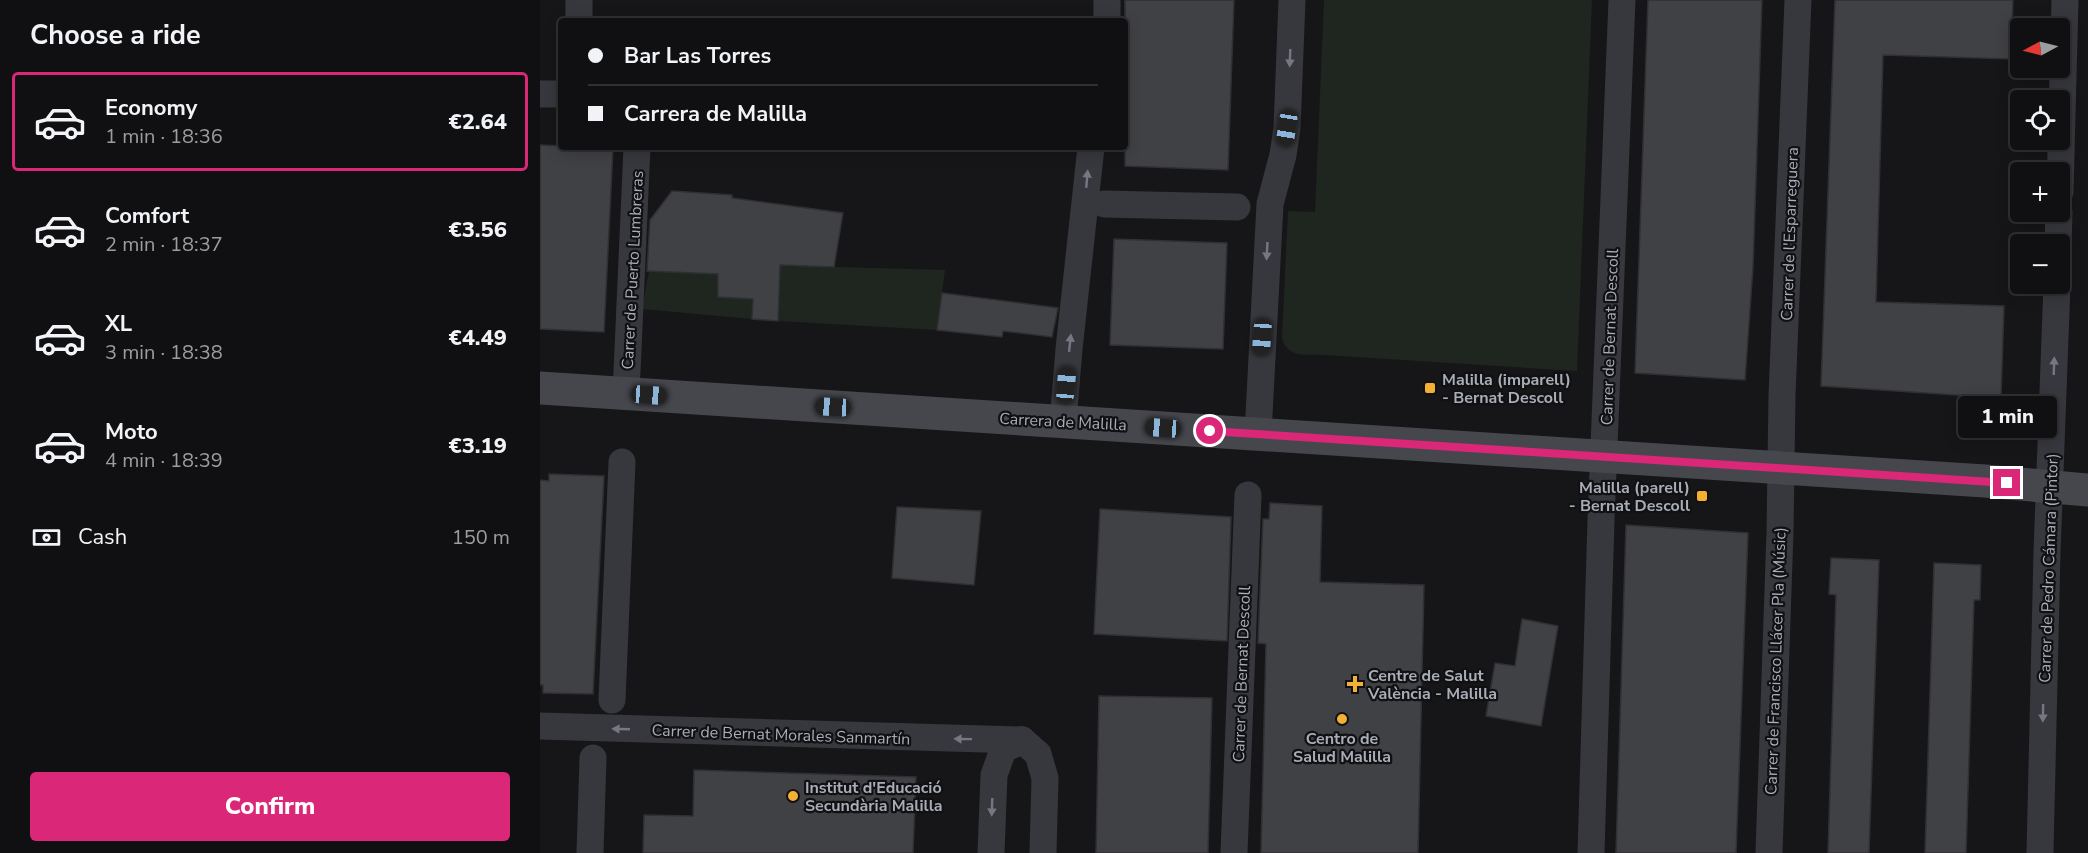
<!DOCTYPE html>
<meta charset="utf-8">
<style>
:root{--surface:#101012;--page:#19191b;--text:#f1f3f6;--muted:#9c9d9f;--line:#303032;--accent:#db2777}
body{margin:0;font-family:"Nunito Sans",sans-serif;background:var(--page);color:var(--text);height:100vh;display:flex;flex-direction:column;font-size:22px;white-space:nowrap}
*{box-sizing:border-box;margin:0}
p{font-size:20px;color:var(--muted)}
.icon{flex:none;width:33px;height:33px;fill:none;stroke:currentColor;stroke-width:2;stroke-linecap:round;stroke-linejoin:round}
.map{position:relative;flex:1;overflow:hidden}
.panel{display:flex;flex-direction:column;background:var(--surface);width:540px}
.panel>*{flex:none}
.top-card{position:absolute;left:18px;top:18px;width:570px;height:132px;border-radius:6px;box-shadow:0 3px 15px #0003,0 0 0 2px var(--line);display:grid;align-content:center;height:132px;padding:0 30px;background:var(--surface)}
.needle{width:39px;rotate:263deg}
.buttons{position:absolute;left:1470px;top:18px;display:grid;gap:12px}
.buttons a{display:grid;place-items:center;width:60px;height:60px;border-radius:6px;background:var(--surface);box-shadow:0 3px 15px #0003,0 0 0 2px var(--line);font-size:30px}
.end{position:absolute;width:27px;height:27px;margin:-14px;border:8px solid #db2777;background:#fff;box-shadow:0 0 0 3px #fff}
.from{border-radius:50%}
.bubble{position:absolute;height:42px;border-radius:6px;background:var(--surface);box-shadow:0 3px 15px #0003,0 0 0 2px var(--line);font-size:20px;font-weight:800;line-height:42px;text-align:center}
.car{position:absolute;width:18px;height:36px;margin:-18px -9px;border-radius:8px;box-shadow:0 0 4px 2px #0007;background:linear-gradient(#222 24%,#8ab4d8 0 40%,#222 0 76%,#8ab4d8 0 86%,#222 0)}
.top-card b{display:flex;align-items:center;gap:21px;height:57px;font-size:22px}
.top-card b+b{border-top:2px solid var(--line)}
.top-card i{width:15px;height:15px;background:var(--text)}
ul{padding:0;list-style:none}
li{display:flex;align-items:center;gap:18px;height:99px;margin:0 12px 9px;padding:0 18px;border:3px solid transparent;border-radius:6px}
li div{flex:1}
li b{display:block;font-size:22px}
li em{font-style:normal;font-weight:800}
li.current{border-color:var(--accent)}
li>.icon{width:54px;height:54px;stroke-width:1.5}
h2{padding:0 30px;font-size:27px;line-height:72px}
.pay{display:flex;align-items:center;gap:15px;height:66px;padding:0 30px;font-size:22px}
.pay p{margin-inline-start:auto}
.primary-button{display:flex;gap:12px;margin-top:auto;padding:12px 30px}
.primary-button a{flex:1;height:69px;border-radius:6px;background:var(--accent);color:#fff;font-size:24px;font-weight:800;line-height:69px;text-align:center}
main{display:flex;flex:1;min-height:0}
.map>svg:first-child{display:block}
.green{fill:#1e261f}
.building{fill:#404145;stroke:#303034;stroke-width:1.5}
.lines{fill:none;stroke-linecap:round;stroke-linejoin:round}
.street{stroke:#37383d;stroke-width:27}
.secondary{stroke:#45474d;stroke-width:33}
.oneway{fill:#757881}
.route{stroke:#db2777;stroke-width:8}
.poi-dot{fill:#f2b134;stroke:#111113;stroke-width:2}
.labels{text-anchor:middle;stroke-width:4.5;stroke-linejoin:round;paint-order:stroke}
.street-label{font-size:16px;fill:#a8adb8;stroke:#111113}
.poi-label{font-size:16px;font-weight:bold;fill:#a8adb8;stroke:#111113;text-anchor:start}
</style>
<main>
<section class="panel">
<h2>Choose a ride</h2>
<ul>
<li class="current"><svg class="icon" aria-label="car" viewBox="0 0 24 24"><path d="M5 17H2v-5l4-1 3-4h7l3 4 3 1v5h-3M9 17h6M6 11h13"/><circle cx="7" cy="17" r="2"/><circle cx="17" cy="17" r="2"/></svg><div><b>Economy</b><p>1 min · 18:36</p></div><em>€2.64</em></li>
<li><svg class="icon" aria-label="car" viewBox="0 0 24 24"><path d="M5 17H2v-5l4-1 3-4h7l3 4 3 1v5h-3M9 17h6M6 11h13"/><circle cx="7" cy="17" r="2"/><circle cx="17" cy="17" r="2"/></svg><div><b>Comfort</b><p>2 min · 18:37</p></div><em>€3.56</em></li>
<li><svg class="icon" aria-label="car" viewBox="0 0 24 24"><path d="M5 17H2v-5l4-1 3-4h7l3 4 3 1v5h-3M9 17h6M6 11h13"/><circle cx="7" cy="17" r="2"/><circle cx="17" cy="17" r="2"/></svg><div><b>XL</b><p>3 min · 18:38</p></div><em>€4.49</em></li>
<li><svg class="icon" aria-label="car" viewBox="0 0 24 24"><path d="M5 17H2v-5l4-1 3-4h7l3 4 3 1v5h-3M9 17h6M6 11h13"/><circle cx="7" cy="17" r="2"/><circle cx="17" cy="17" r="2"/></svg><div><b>Moto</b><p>4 min · 18:39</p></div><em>€3.19</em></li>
</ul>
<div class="pay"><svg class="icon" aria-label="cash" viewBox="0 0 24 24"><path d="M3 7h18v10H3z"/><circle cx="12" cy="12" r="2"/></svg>Cash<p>150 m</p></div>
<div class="primary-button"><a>Confirm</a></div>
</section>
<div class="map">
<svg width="1548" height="853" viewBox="0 0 1548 853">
<rect width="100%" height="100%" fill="#161618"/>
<g class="green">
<path d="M784 0H1052L1037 371 784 355C766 354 748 359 742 338L748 211 775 212Z"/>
<polygon points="197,236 263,266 405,270 397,330 238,321 240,265"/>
<polygon points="109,271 178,274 178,297 213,299 212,319 102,309"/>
</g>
<g class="building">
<polygon points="585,0 694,0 688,170 585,166"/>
<polygon points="1108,0 1222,0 1213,267 1205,380 1095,373"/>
<polygon points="1295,0 1473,0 1471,59 1343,55 1336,302 1464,306 1461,398 1281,386"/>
<polygon points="0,145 73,148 64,332 0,329"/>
<polygon points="132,191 192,195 192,198 303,213 294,267 240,265 238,321 212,319 213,299 178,297 178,274 107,271 110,220"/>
<polygon points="574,239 687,243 683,349 570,345"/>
<polygon points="402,293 518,308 512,337 463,331 462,337 397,330"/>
<polygon points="9,474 64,476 53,694 3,693 3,685 0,685 0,480 9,481"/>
<polygon points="730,503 782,506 780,582 884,585 878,853 721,853 726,644 718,643 723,519 729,519"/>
<polygon points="357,507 441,511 434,585 352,578"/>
<polygon points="560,509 691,517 687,641 554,634"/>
<polygon points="1086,525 1208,533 1196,853 1076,853"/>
<polygon points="1291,558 1339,560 1329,853 1288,853 1296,595 1289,594"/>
<polygon points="1394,563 1441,565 1440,600 1434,600 1426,853 1385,853"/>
<polygon points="982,619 1018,626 1001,726 946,716 955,663 975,666"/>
<polygon points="559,696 672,698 668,853 556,853"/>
<polygon points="154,770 376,777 373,853 103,853 104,815 153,816"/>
</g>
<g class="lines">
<g class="street">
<polyline points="39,0 39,21"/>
<polyline points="567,21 567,0"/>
<polyline points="0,94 21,94"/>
<polyline points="1520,192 1525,0"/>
<polyline points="564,204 697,207"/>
<polyline points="1518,244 1519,212"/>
<polyline points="86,394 97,147"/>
<polyline points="523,422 529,349 551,147"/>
<polyline points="718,434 730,204 743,155 747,128 752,0"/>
<polyline points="72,700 82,462"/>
<polyline points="0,726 482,740"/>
<polyline points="482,740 498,754 505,778 503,853"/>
<polyline points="50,853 53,758"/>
<polyline points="451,853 454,775 463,750 482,740"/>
<polyline points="694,853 708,495"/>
<polyline points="1051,853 1061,520 1082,0"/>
<polyline points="1229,853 1240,532 1242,396 1258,0"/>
<polyline points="1500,853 1507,552 1517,284"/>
</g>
<polyline class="secondary" points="0,388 1445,481 1548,490"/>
</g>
<defs><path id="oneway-solid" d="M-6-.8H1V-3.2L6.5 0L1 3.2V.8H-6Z" transform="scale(1.5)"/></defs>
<g class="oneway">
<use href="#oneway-solid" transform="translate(750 58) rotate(92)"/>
<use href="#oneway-solid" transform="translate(547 179) rotate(-85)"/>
<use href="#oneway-solid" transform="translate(727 251) rotate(93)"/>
<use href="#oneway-solid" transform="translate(530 343) rotate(-84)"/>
<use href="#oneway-solid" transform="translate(1514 366) rotate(-88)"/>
<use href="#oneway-solid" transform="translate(1503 713) rotate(91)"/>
<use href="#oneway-solid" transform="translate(81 729) rotate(-178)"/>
<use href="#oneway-solid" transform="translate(423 739) rotate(-179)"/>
<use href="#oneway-solid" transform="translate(452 807) rotate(92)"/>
</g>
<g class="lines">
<polyline class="route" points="670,431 1467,483"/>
</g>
<g class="poi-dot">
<rect x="884" y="382" width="12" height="12" rx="3"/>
<rect x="1156" y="490" width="12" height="12" rx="3"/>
<path d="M812 675h6v6h6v6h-6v6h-6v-6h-6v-6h6z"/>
<circle cx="802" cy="719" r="6"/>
<circle cx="253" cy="796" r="6"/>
</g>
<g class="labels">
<g class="street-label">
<text transform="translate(1249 234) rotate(-88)" y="6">Carrer de l'Esparreguera</text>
<text transform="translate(92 270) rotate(-87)" y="6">Carrer de Puerto Lumbreras</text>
<text transform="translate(1069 337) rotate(-88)" y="6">Carrer de Bernat Descoll</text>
<text transform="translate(523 421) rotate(3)" y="6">Carrera de Malilla</text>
<text transform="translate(1508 568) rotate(-88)" y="6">Carrer de Pedro Cámara (Pintor)</text>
<text transform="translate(1235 661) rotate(-88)" y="6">Carrer de Francisco Llácer Pla (Músic)</text>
<text transform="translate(701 674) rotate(-88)" y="6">Carrer de Bernat Descoll</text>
<text transform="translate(241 734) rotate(2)" y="6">Carrer de Bernat Morales Sanmartín</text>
</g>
<g class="poi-label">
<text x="902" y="385">Malilla (imparell)<tspan x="902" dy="18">- Bernat Descoll</tspan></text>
<text x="1150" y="493" text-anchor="end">Malilla (parell)<tspan x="1150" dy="18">- Bernat Descoll</tspan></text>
<text x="828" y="681">Centre de Salut<tspan x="828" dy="18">València - Malilla</tspan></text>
<text x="802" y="744" text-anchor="middle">Centro de<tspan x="802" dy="18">Salud Malilla</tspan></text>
<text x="265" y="793">Institut d'Educació<tspan x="265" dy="18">Secundària Malilla</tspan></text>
</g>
</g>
</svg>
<div class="buttons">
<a><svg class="needle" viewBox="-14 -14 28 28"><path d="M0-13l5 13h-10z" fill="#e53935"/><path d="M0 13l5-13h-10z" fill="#9c9d9f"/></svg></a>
<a><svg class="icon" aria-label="locate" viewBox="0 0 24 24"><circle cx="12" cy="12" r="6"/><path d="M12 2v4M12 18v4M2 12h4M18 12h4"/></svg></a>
<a>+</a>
<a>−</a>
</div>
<i class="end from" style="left:670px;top:431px"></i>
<i class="end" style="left:1467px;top:483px"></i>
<div class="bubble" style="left:1418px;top:396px;width:99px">1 min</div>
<i class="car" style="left:747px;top:128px;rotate:189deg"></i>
<i class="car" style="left:722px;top:337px;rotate:184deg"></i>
<i class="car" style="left:526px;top:385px;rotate:5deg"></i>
<i class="car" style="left:109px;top:395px;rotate:94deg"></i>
<i class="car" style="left:293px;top:407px;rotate:273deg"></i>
<i class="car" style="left:623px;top:428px;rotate:274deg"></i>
<div class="top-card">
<b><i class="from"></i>Bar Las Torres</b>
<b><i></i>Carrera de Malilla</b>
</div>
</div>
</main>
